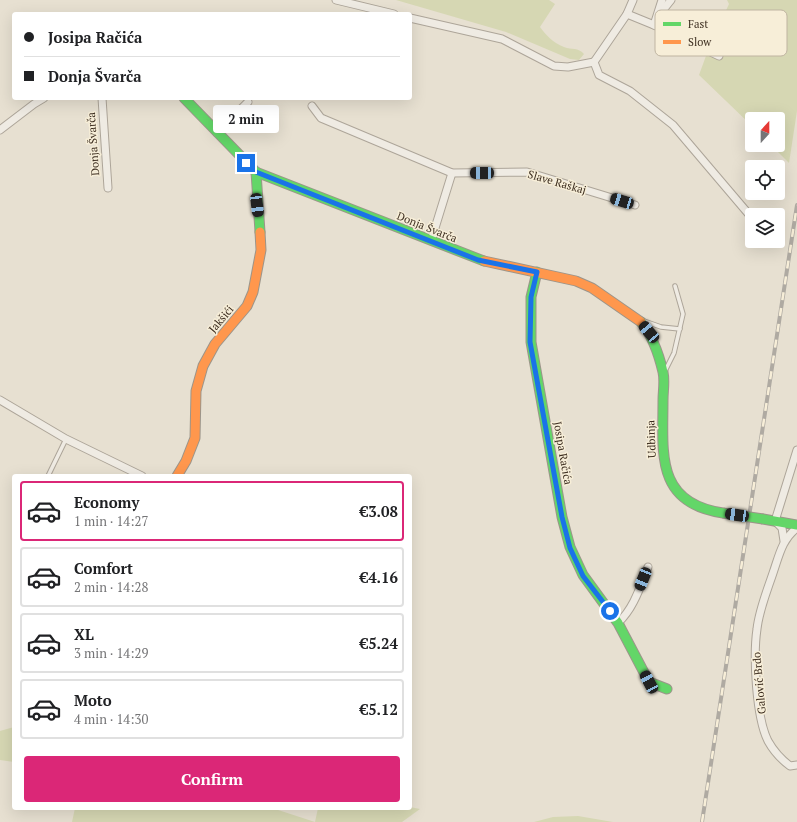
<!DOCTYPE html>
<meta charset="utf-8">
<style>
:root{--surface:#fff;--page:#f2f2f2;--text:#202124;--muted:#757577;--line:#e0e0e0;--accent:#db2777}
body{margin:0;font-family:"PT Serif",serif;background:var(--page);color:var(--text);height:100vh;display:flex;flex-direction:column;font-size:15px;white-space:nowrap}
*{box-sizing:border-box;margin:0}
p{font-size:13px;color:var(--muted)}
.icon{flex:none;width:22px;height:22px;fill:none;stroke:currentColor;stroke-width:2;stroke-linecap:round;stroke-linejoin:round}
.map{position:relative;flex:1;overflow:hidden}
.side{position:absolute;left:12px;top:474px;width:400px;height:336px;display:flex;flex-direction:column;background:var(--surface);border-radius:4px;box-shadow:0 4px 16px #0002}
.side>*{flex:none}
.guide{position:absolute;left:12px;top:12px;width:400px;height:88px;border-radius:4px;box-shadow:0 4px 16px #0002;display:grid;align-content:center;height:88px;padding:0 12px;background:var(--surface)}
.needle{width:26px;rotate:21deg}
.buttons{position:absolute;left:745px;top:112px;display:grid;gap:8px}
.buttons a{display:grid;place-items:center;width:40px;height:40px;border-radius:4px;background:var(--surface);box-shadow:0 4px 16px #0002;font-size:20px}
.end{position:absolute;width:18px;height:18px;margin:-9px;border:5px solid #1a73e8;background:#fff;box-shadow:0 0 0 2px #fff}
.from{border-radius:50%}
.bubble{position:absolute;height:28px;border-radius:4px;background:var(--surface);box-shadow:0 4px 16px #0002;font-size:13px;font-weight:600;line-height:28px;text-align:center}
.car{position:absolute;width:12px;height:24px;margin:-12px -6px;border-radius:5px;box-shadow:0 0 3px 1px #0007;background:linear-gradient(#222 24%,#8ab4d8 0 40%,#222 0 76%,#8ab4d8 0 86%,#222 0)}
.guide b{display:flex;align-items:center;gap:14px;height:38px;font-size:15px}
.guide b+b{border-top:1px solid var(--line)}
.guide i{width:10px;height:10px;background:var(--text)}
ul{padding:7px 0 0;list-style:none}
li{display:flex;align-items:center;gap:12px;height:60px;margin:0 8px 6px;padding:0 4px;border:2px solid var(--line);border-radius:4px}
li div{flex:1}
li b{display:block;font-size:15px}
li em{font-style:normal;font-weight:600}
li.current{border-color:var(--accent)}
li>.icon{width:36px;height:36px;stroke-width:1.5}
.cta{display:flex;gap:8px;margin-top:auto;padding:8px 12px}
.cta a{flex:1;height:46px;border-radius:4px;background:var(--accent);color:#fff;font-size:16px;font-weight:600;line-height:46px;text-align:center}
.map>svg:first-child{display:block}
.green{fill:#d6d7b3}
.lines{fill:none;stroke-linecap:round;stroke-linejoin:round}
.lane-casing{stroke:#ada599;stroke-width:5.5}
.street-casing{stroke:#ada599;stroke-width:9}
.fast-casing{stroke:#9c958a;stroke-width:11}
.slow-casing{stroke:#9c958a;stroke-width:11}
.lane{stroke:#efebe3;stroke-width:3.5}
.street{stroke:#efebe3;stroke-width:7}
.fast{stroke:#63d668;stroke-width:9}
.slow{stroke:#ff974d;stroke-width:9}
.rail-casing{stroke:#afaaa2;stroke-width:4}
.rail{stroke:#f7eed8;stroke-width:2.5;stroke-dasharray:8;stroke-linecap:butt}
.fast-bridge-casing{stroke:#9c958a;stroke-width:11;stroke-linecap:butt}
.fast-bridge{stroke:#63d668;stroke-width:9}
.route{stroke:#1a73e8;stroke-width:5}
.labels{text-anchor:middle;stroke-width:3;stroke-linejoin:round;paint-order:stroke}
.street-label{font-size:11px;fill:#3d2e20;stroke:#f7eed8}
.key{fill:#f7eed8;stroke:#bfb4a1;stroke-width:1}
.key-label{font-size:11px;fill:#3d2e20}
</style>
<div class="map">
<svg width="797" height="822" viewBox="0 0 797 822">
<rect width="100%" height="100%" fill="#e7e0d1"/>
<g class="green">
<path d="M396 0H549L555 4 540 27C546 35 553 43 564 47 572 50 578 47 584 54L579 60 570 59 506 32Z"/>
<polygon points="727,0 797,0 797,111 789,163 771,145 778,145 778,119 752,119 752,126 699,75 710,45 729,4"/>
<polygon points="14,727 14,762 0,760 0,731"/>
<polygon points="410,807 420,809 402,822 72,822 75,808 272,808 315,822 318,808"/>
<polygon points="578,816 613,822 534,822 553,817"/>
</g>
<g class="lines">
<g class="lane-casing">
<g id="lane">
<polyline points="644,321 661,327 680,329"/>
<polyline points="665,371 674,353 683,314 675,286"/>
<polyline points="48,476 66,439"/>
</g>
</g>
<g class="street-casing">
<g id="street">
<polyline points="336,0 394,14"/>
<polyline points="627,14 654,25 662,0"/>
<polyline points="659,15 671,0"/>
<polyline points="410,18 502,39 554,66 568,67 594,62"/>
<polyline points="654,25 719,56"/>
<polyline points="594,62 599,75 630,91 673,125 752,218"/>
<polyline points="594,62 627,14 633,0"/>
<polyline points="102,98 108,188"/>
<polyline points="312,106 321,118 452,173 527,172 635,205"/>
<polyline points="0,130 34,104 44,98"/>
<polyline points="217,133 248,102"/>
<polyline points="431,241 452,173"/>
<polyline points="0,400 66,439 142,476"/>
<path d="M797 528C782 539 779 556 773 573 767 591 759 610 757 629 753 656 756 717 768 741 773 750 782 760 790 766L797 765"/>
<polyline points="784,541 782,528 775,521 797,450"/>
<path d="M618 623C634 608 640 587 648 567"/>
</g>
</g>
<g class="fast-casing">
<g id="fast">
<polyline points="184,98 256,172 484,261"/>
<polyline points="256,172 260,232"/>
<polyline points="537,272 531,297 531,342 562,517 570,547 583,575 618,623 649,682 667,689"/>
<path d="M641 322C652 335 659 355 663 372 665 381 663 391 663 400 663 453 655 503 723 513"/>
<polyline points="763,519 797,525"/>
</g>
</g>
<g class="slow-casing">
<g id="slow">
<polyline points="484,261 576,281 592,288 641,322"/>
<polyline points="177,476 186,461 195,438 196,391 203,366 215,344 247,306 253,292 261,250 260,232"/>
</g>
</g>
<use href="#lane" class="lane"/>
<use href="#street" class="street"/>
<use href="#fast" class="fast"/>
<use href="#slow" class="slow"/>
<g class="rail-casing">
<polyline id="rail" points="702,822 797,205"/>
</g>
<use href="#rail" class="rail"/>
<g class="fast-bridge-casing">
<polyline id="fast-bridge" points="723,513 763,519"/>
</g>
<use href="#fast-bridge" class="fast-bridge"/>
</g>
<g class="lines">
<polyline class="route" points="246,163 256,172 478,260 537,272 531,297 530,342 562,517 570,548 583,576 610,611"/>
</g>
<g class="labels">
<g class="street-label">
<text transform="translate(93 144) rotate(-94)" y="4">Donja Švarča</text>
<text transform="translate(557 182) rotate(16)" y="4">Slave Raškaj</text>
<text transform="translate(427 227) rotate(22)" y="4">Donja Švarča</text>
<text transform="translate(221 319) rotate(-50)" y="4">Jakšići</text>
<text transform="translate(651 439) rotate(-92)" y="4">Udbinja</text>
<text transform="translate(563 453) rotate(80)" y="4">Josipa Račića</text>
<text transform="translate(759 683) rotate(-95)" y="4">Galović Brdo</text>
</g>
</g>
<rect x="655" y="10" width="132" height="46" rx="6" class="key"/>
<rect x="663" y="22" width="18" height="4" fill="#63d668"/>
<rect x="663" y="40" width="18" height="4" fill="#ff974d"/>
<g class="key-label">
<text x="688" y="28">Fast</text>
<text x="688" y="46">Slow</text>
</g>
</svg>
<div class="buttons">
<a><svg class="needle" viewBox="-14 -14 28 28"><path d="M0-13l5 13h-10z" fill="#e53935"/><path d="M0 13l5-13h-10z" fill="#757577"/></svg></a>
<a><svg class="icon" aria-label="locate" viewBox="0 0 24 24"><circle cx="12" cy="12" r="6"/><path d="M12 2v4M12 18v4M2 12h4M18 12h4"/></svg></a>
<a><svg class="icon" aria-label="layers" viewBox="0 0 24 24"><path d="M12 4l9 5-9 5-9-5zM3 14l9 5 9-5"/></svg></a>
</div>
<i class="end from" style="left:610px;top:611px"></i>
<i class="end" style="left:246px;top:163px"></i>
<div class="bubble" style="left:213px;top:105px;width:66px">2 min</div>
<i class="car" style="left:482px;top:173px;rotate:270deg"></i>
<i class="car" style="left:622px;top:201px;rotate:287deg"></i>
<i class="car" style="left:257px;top:205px;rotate:173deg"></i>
<i class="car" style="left:649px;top:332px;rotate:320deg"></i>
<i class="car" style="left:737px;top:515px;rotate:278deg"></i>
<i class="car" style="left:643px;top:579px;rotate:202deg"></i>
<i class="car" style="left:649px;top:682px;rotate:332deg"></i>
<div class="guide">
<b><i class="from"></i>Josipa Račića</b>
<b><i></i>Donja Švarča</b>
</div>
<section class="side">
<ul>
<li class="current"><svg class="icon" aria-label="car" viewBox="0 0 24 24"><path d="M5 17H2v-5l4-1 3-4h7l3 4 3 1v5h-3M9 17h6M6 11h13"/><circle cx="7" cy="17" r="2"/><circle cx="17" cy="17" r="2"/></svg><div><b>Economy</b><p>1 min · 14:27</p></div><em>€3.08</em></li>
<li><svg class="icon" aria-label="car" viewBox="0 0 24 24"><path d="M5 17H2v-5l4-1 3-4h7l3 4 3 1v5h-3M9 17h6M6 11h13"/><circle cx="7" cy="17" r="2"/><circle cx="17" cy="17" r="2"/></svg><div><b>Comfort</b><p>2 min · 14:28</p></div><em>€4.16</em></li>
<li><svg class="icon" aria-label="car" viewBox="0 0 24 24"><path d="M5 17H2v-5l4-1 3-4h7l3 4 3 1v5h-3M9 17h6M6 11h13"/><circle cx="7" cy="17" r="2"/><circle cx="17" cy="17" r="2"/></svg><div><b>XL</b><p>3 min · 14:29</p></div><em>€5.24</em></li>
<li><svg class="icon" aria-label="car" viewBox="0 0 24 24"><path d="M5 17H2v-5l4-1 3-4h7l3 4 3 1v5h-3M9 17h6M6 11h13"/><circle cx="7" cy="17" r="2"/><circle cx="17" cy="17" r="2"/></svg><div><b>Moto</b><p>4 min · 14:30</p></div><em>€5.12</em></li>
</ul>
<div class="cta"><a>Confirm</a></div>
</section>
</div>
